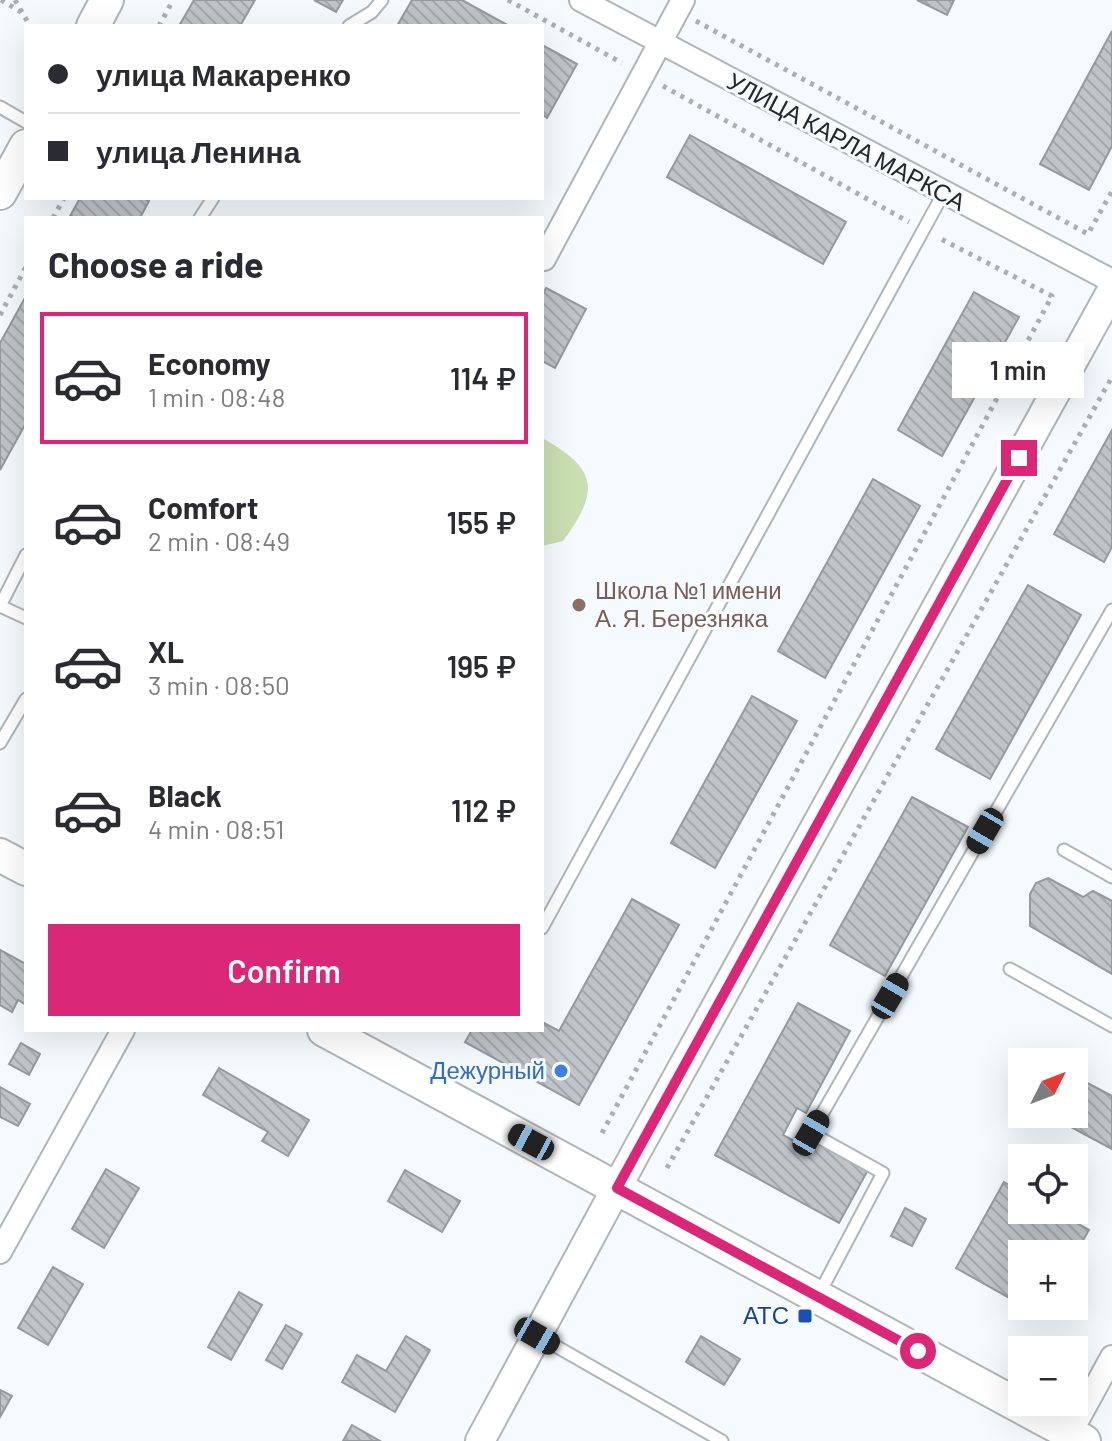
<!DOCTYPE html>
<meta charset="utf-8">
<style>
:root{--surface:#fff;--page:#f7f7f7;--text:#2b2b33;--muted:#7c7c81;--line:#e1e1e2;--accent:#db2777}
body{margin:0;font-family:Barlow,sans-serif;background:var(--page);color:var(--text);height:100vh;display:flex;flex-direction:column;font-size:30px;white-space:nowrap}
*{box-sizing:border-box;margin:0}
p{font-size:26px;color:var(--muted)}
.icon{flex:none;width:44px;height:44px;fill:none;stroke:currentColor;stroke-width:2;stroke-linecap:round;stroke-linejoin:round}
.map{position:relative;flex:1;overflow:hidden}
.panel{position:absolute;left:24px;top:216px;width:520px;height:816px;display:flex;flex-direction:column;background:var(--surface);border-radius:0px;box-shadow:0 8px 32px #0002}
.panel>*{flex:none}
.hud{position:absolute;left:24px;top:24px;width:520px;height:176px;border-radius:0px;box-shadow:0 8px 32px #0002;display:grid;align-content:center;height:176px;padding:0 24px;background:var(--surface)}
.needle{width:52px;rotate:48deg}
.buttons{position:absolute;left:1008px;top:1048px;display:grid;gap:16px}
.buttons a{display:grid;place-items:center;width:80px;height:80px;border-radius:0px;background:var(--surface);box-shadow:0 8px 32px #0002;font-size:40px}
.end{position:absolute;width:36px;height:36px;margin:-18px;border:10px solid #db2777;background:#fff;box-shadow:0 0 0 4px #fff}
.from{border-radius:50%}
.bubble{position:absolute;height:56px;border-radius:0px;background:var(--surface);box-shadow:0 8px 32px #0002;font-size:26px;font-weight:600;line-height:56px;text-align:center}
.car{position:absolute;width:24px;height:48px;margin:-24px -12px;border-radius:10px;box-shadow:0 0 6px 2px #0007;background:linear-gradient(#222 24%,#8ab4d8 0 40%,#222 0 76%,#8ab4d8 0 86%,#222 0)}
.hud b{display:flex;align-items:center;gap:28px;height:76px;font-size:30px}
.hud b+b{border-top:2px solid var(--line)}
.hud i{width:20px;height:20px;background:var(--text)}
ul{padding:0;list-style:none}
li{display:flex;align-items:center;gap:24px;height:132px;margin:0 16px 12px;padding:0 8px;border:4px solid transparent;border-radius:0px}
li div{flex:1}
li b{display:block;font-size:30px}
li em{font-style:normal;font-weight:600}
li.selected{border-color:var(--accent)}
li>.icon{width:72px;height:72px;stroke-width:1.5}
h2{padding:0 24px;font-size:36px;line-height:96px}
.button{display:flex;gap:16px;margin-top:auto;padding:16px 24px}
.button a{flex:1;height:92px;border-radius:0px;background:var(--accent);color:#fff;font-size:32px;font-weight:600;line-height:92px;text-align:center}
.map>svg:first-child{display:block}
.green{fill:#c9dfb1}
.building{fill:url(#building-back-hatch);stroke:#959a9d;stroke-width:2}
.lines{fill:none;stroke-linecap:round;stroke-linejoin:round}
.service-casing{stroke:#b0b5b8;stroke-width:15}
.minor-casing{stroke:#b0b5b8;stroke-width:26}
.tertiary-casing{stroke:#b0b5b8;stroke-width:32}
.secondary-casing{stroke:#b0b5b8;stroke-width:36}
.path{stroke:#abafb2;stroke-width:5;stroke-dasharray:4 6;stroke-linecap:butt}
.service{stroke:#fff;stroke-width:11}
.minor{stroke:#fff;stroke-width:22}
.tertiary{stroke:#fff;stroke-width:28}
.secondary{stroke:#fff;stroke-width:32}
.route{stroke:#db2777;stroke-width:10}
.education-dot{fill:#8d6e63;stroke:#f5fafe;stroke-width:3}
.shop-dot{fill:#3f7fe0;stroke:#f5fafe;stroke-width:3}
.transit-dot{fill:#1a4fb4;stroke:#f5fafe;stroke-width:3}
.labels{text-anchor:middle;stroke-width:6;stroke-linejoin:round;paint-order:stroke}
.street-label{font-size:24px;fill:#252628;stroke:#f5fafe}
.education-label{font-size:24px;fill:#785e54;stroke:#f5fafe;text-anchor:start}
.shop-label{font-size:24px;fill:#366cbe;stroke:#f5fafe;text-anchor:end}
.transit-label{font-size:24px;fill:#164399;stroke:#f5fafe;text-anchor:end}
</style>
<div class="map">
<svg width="1112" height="1441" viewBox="0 0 1112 1441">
<defs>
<pattern id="building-back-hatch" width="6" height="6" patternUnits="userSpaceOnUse" patternTransform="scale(2)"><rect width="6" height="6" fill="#bfc4c8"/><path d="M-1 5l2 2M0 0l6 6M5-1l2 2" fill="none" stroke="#a4a8ac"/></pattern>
</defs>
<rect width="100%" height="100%" fill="#f5fafe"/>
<path class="green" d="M542 438C598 469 600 491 563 541L542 546Z"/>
<g class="building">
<polygon points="194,0 255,0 240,26 179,26"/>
<polygon points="314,0 343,0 336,12"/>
<polygon points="412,0 462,0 509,26 397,26"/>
<polygon points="917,0 954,0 947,15"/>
<polygon points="1112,31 1112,146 1089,190 1040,164"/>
<polygon points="542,45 577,64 547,118 542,114"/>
<polygon points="690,135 846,222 823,264 667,177"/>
<polygon points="80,198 143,198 149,201 140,218 69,218"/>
<polygon points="546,288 586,309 555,368 542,361 542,296"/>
<polygon points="974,292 1019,317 942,456 898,430"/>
<polygon points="26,296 26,423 0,470 0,343"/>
<polygon points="1112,430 1112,547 1104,562 1054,534"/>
<polygon points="873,479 920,506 825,678 778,651"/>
<polygon points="1028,585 1081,615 990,779 936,749"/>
<polygon points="752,696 797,721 715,868 671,843"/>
<polygon points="912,797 968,827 885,976 830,945"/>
<polygon points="1048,878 1083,897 1093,891 1112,901 1112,974 1030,926 1030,894 1036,883"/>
<polygon points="632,899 679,925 579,1105 465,1042 472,1030 542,1030 542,1022 559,1031"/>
<polygon points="0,950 26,964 26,1005 18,1000 12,1012 0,1005"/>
<polygon points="798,1003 850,1031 806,1113 797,1108 783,1135 811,1150 816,1142 868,1170 839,1223 715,1155"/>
<polygon points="21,1043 40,1054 29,1075 9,1064"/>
<polygon points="219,1068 309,1120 288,1156 262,1141 268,1132 203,1095"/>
<polygon points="1074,1076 1112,1096 1112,1149 1047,1114 1074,1114"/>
<polygon points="0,1087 30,1104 18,1126 0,1117"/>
<polygon points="106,1169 139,1188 104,1248 72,1229"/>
<polygon points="405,1170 460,1201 442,1232 388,1201"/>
<polygon points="1004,1182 1022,1193 1022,1210 1053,1210 1089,1230 1074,1256 1074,1254 1022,1254 1022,1305 956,1268"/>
<polygon points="905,1208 926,1219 912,1246 891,1236"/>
<polygon points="53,1267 83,1284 48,1345 18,1328"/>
<polygon points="239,1292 262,1305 231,1360 208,1347"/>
<polygon points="1024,1306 1046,1306 1041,1316"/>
<polygon points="286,1325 302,1334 282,1369 266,1360"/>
<polygon points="406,1336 430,1350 395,1412 342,1382 357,1355 386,1371"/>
<polygon points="701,1336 740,1359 724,1385 686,1362"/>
<polygon points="0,1390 12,1396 0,1417"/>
<polygon points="352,1425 380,1441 343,1441"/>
</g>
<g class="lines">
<g class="service-casing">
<g id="service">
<polyline points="349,26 372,12 382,0"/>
<polyline points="0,107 26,122"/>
<polyline points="200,218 213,198"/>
<polyline points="0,606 26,555"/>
<polyline points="0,606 26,618"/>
<polyline points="0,743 26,699"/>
<polyline points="1064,850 1112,877"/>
<polyline points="542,928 943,194"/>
<polyline points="1010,969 1112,1026"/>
<polyline points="818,1296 883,1173 811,1133 1112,610"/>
<polyline points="538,1336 722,1441"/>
</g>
</g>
<g class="minor-casing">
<g id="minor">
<polyline points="581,0 1112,281"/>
<polyline points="544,259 683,0"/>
<polyline points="0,1252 123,1030"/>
<polyline points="1066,1441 1112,1357"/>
</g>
</g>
<g class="tertiary-casing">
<polyline id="tertiary" points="480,1441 636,1152 1112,290"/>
</g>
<g class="secondary-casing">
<g id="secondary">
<polyline points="93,26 107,0"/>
<polyline points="0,193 26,146"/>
<polyline points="0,855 26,869"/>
<polyline points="324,1030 1084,1441"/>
</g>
</g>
<g class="path">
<polyline points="1,0 21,12"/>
<polyline points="15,0 30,26"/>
<polyline points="508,0 622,63"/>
<polyline points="696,21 1088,234 1112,191"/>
<polyline points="159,26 173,0"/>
<polyline points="663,86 909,222"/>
<polyline points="53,218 64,198"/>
<polyline points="0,315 26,267"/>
<polyline points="602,1133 1052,296 939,238"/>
<polyline points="667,1168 1112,377"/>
</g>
<use href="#service" class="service"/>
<use href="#minor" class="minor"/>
<use href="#tertiary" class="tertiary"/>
<use href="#secondary" class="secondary"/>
</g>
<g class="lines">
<polyline class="route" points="918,1351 617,1188 1019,458"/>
</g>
<circle class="education-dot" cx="579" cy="605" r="8"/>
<circle class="shop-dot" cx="561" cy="1071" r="8"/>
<rect class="transit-dot" x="797" y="1308" width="16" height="16" rx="4"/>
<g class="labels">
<g class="street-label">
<text transform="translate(846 142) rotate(28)" y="8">УЛИЦА КАРЛА МАРКСА</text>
</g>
<g class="education-label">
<text x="595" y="599">Школа №1 имени<tspan x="595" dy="28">А. Я. Березняка</tspan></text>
</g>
<g class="shop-label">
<text x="545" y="1079">Дежурный</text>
</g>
<g class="transit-label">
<text x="789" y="1324">АТС</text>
</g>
</g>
</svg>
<div class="buttons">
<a><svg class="needle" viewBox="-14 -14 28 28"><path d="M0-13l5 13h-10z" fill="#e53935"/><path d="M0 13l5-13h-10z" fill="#7c7c81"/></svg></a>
<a><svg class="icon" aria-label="locate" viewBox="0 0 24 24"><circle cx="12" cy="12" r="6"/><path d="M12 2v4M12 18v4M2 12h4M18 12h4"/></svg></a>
<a>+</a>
<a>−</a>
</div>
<i class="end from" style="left:918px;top:1351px"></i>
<i class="end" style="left:1019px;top:458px"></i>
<div class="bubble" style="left:952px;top:342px;width:132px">1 min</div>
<i class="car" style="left:985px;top:831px;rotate:210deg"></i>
<i class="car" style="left:890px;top:996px;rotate:30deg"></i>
<i class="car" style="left:811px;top:1133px;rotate:30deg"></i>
<i class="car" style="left:531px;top:1142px;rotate:298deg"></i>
<i class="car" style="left:537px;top:1336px;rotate:120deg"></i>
<div class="hud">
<b><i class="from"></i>улица Макаренко</b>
<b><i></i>улица Ленина</b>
</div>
<section class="panel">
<h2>Choose a ride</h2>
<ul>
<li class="selected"><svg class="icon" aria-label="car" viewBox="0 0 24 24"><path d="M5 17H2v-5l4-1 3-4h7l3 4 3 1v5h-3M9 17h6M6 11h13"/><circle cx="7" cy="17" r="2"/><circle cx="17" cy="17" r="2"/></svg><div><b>Economy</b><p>1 min · 08:48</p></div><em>114 ₽</em></li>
<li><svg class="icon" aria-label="car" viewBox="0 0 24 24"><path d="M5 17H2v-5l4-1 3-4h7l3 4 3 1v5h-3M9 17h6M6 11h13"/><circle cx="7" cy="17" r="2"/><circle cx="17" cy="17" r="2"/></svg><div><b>Comfort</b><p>2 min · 08:49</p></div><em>155 ₽</em></li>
<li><svg class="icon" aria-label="car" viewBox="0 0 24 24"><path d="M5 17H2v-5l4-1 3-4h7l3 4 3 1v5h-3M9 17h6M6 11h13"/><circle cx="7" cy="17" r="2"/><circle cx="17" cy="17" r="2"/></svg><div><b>XL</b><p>3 min · 08:50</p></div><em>195 ₽</em></li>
<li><svg class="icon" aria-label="car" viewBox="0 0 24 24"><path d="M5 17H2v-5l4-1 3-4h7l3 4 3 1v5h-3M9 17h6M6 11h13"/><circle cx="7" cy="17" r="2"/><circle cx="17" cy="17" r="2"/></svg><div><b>Black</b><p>4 min · 08:51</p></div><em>112 ₽</em></li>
</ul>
<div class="button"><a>Confirm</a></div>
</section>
</div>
